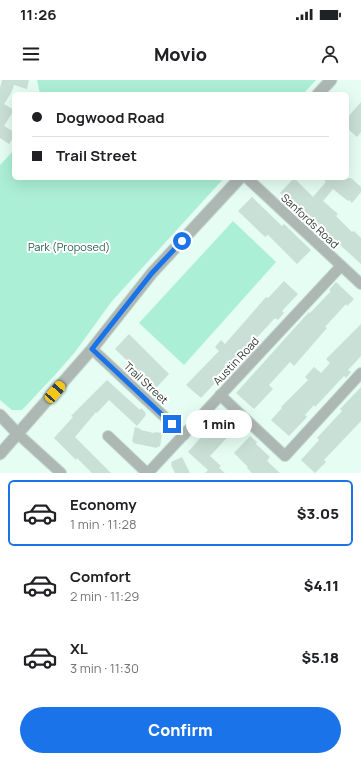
<!DOCTYPE html>
<meta charset="utf-8">
<style>
:root{--surface:#fff;--page:#f6f6f6;--text:#202124;--muted:#757577;--line:#e0e0e0;--accent:#1a73e8}
body{margin:0;font-family:Manrope,sans-serif;background:var(--page);color:var(--text);height:100vh;display:flex;flex-direction:column;font-size:15px;white-space:nowrap}
*{box-sizing:border-box;margin:0}
p{font-size:13px;color:var(--muted)}
.icon{flex:none;width:22px;height:22px;fill:none;stroke:currentColor;stroke-width:2;stroke-linecap:round;stroke-linejoin:round}
.map{position:relative;height:393px;overflow:hidden}
.side{display:flex;flex-direction:column;background:var(--surface);flex:1}
.side>*{flex:none}
.hud{position:absolute;left:12px;top:12px;width:337px;height:88px;border-radius:6px;box-shadow:0 4px 16px #0002;display:grid;align-content:center;height:88px;padding:0 20px;background:var(--surface)}
.end{position:absolute;width:18px;height:18px;margin:-9px;border:5px solid #1a73e8;background:#fff;box-shadow:0 0 0 2px #fff}
.from{border-radius:50%}
.bubble{position:absolute;height:28px;border-radius:14px;background:var(--surface);box-shadow:0 4px 16px #0002;font-size:13px;font-weight:800;line-height:28px;text-align:center}
.car{position:absolute;width:12px;height:24px;margin:-12px -6px;border-radius:5px;box-shadow:0 0 3px 1px #0007;background:linear-gradient(#f5c518 24%,#345 0 40%,#f5c518 0 76%,#345 0 86%,#f5c518 0)}
.hud b{display:flex;align-items:center;gap:14px;height:38px;font-size:15px}
.hud b+b{border-top:1px solid var(--line)}
.hud i{width:10px;height:10px;background:var(--text)}
ul{padding:7px 0 0;list-style:none}
li{display:flex;align-items:center;gap:12px;height:66px;margin:0 8px 6px;padding:0 12px;border:2px solid transparent;border-radius:6px}
li div{flex:1}
li b{display:block;font-size:15px}
li em{font-style:normal;font-weight:800}
li.active{border-color:var(--accent)}
li>.icon{width:36px;height:36px;stroke-width:1.5}
.primary-button{display:flex;gap:8px;margin-top:auto;padding:8px 20px}
.primary-button a{flex:1;height:46px;border-radius:24px;background:var(--accent);color:#fff;font-size:16px;font-weight:800;line-height:46px;text-align:center}
.status{display:flex;justify-content:space-between;align-items:center;height:28px;padding:0 20px;background:var(--surface);direction:ltr}
.status svg{height:11px;fill:currentColor}
header{display:flex;justify-content:space-between;align-items:center;height:52px;padding:0 20px;background:var(--surface);font-size:18px;font-weight:800}
.map>svg:first-child{display:block}
.green{fill:#abefd6}
.building{fill:#c9e0d6}
.lines{fill:none;stroke-linecap:round;stroke-linejoin:round}
.minor-casing{stroke:#c5dad1;stroke-width:12}
.tertiary-casing{stroke:#c5dad1;stroke-width:13}
.minor{stroke:#adb7b3;stroke-width:10}
.tertiary{stroke:#adb7b3;stroke-width:11}
.route{stroke:#1a73e8;stroke-width:5}
.labels{text-anchor:middle;stroke-width:4;stroke-linejoin:round;paint-order:stroke}
.street-label{font-size:11px;fill:#323c38;stroke:#fff}
.park-label{font-size:11px;fill:#26604e;stroke:#fff}
</style>
<div class="status"><b>11:26</b><svg viewBox="0 0 49 12"><path d="M0 12V9h3v3zM5 12V6h3v6zM10 12V3h3v9zM15 12V0h3v12zM26 1h20v11H26zM47 4h2v5h-2z"/></svg></div>
<header><svg class="icon" aria-label="menu" viewBox="0 0 24 24"><path d="M4 6h16M4 12h16M4 18h16"/></svg>Movio<svg class="icon" aria-label="person" viewBox="0 0 24 24"><circle cx="12" cy="8" r="4"/><path d="M4 21q1-7 8-7t8 7"/></svg></header>
<div class="map">
<svg width="361" height="393" viewBox="0 0 361 393">
<rect width="100%" height="100%" fill="#e5fdf3"/>
<g class="green">
<polygon points="37,0 316,0 303,14 40,14"/>
<polygon points="14,70 14,98 224,98 112,221 75,272 54,296 22,330 12,330 0,320 0,85"/>
<polygon points="233,141 276,182 184,285 139,243"/>
</g>
<g class="building">
<polygon points="2,0 29,0 27,9 14,5 11,13 4,24 14,30 4,46 14,52 14,57 9,64 0,58 0,8"/>
<polygon points="361,22 361,52 357,57 347,48 347,38"/>
<polygon points="294,98 313,117 326,102 322,98 351,98 361,107 361,112 352,123 349,120 348,121 333,109 323,121 338,134 336,136 352,152 354,151 361,158 361,184 338,163 336,164 322,151 321,152 314,145 315,144 292,122 291,123 280,113"/>
<polygon points="252,117 282,146 284,144 311,170 297,184 268,155 265,157 238,131"/>
<polygon points="284,201 298,214 282,231 284,233 278,240 275,238 201,318 186,305 219,271 215,267 221,260 225,264 266,217 268,218"/>
<polygon points="336,202 354,219 347,226 346,224 325,247 327,248 294,286 290,282 269,305 273,309 254,329 236,313 309,232 310,233 331,211 329,210"/>
<polygon points="361,244 361,276 348,290 351,292 346,298 344,296 315,327 314,325 305,335 307,337 289,356 271,340 282,328 281,327 308,300 305,297 314,287 321,293 330,283 326,279"/>
<polygon points="129,254 169,294 156,308 115,269"/>
<polygon points="107,300 140,330 141,328 146,333 145,334 146,335 137,346 109,320 97,333 96,332 75,357 111,393 92,393 77,378 76,380 54,358 73,337 71,336"/>
<polygon points="361,307 361,341 324,380 326,382 315,393 301,380 319,360 317,358 342,331 340,329"/>
<polygon points="218,331 236,348 210,376 221,386 219,388 225,393 205,393 208,390 188,372 202,356 198,353"/>
<polygon points="135,347 141,349 141,350 154,353 155,352 162,353 160,367 158,366 157,368 133,363 133,361 132,361"/>
<polygon points="250,356 257,362 256,364 270,377 267,381 280,393 252,393 247,388 248,387 234,373"/>
<polygon points="182,377 190,393 175,393 171,385 172,384 171,382"/>
</g>
<g class="lines">
<g class="minor-casing">
<g id="minor">
<polyline points="247,98 361,204"/>
<polyline points="92,269 184,355"/>
<polyline points="220,315 285,376 361,293"/>
<polyline points="18,354 61,393"/>
<polyline points="108,356 147,393"/>
<polyline points="148,393 341,186"/>
</g>
</g>
<g class="tertiary-casing">
<g id="tertiary">
<polyline points="318,14 331,0"/>
<polyline points="0,335 18,354"/>
<polyline points="0,374 92,269 152,193 240,98"/>
</g>
</g>
<use href="#minor" class="minor"/>
<use href="#tertiary" class="tertiary"/>
</g>
<g class="lines">
<polyline class="route" points="172,344 92,269 152,193 182,161"/>
</g>
<g class="labels">
<g class="street-label">
<text transform="translate(310 141) rotate(43)" y="4">Sanfords Road</text>
<text transform="translate(236 281) rotate(-47)" y="4">Austin Road</text>
<text transform="translate(146 303) rotate(43)" y="4">Trail Street</text>
</g>
<g class="park-label">
<text x="69" y="171">Park (Proposed)</text>
</g>
</g>
</svg>
<i class="end from" style="left:182px;top:161px"></i>
<i class="end" style="left:172px;top:344px"></i>
<div class="bubble" style="left:186px;top:330px;width:66px">1 min</div>
<i class="car" style="left:55px;top:312px;rotate:41deg"></i>
<div class="hud">
<b><i class="from"></i>Dogwood Road</b>
<b><i></i>Trail Street</b>
</div>
</div>
<section class="side">
<ul>
<li class="active"><svg class="icon" aria-label="car" viewBox="0 0 24 24"><path d="M5 17H2v-5l4-1 3-4h7l3 4 3 1v5h-3M9 17h6M6 11h13"/><circle cx="7" cy="17" r="2"/><circle cx="17" cy="17" r="2"/></svg><div><b>Economy</b><p>1 min · 11:28</p></div><em>$3.05</em></li>
<li><svg class="icon" aria-label="car" viewBox="0 0 24 24"><path d="M5 17H2v-5l4-1 3-4h7l3 4 3 1v5h-3M9 17h6M6 11h13"/><circle cx="7" cy="17" r="2"/><circle cx="17" cy="17" r="2"/></svg><div><b>Comfort</b><p>2 min · 11:29</p></div><em>$4.11</em></li>
<li><svg class="icon" aria-label="car" viewBox="0 0 24 24"><path d="M5 17H2v-5l4-1 3-4h7l3 4 3 1v5h-3M9 17h6M6 11h13"/><circle cx="7" cy="17" r="2"/><circle cx="17" cy="17" r="2"/></svg><div><b>XL</b><p>3 min · 11:30</p></div><em>$5.18</em></li>
</ul>
<div class="primary-button"><a>Confirm</a></div>
</section>
